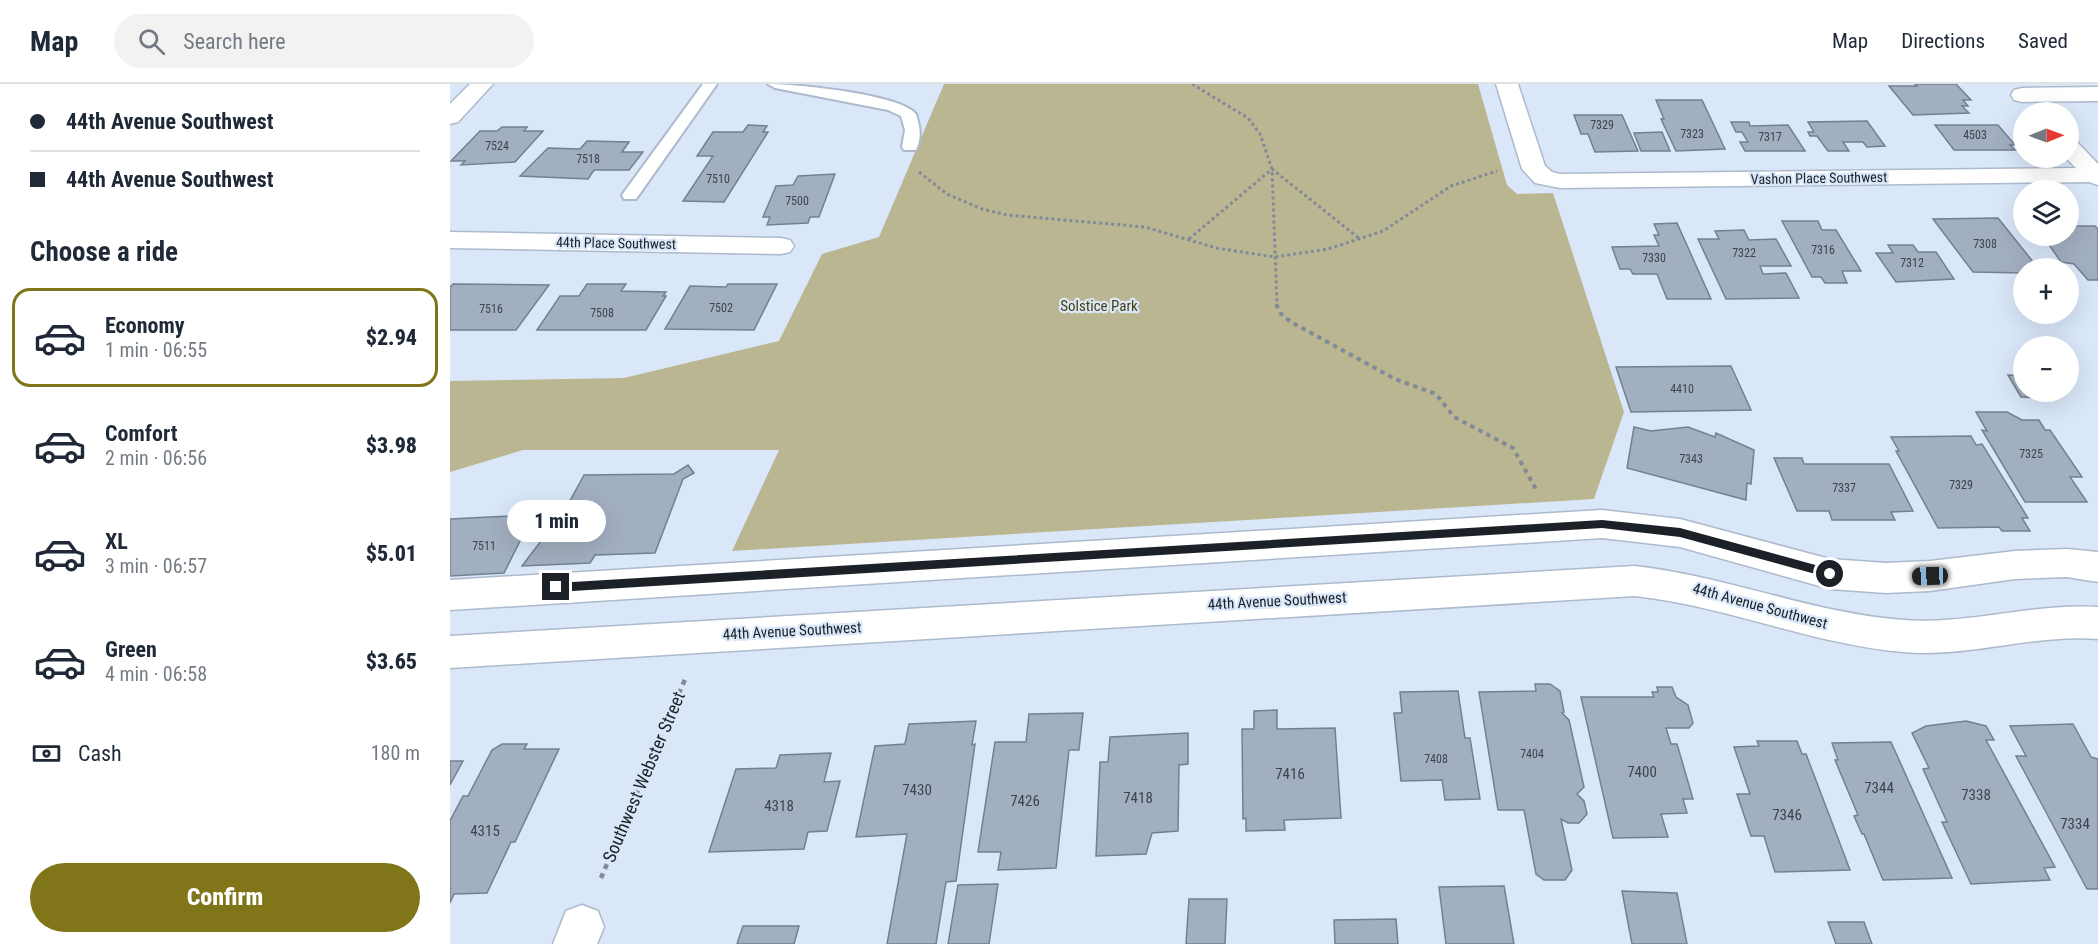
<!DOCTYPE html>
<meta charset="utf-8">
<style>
:root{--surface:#fff;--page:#f2f2f3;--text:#1f2937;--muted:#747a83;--line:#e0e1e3;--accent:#807518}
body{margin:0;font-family:"Roboto Condensed",sans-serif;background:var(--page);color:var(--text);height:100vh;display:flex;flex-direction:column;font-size:22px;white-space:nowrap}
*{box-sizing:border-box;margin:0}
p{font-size:20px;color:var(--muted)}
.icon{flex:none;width:33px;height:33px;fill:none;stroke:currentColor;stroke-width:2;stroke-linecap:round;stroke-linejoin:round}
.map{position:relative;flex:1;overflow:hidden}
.sheet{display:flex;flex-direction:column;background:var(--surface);width:450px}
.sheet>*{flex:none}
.hud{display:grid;align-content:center;height:132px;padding:0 30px;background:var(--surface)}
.needle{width:39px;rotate:89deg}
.tools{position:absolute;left:1563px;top:18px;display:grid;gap:12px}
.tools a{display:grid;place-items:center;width:66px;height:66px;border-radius:50%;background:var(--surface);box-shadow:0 6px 24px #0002;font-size:30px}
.end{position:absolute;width:27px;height:27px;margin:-14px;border:8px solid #1c2127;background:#fff;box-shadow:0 0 0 3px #fff}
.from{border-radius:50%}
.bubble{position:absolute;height:42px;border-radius:21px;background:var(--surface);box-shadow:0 6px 24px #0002;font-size:20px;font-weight:800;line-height:42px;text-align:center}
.car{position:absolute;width:18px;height:36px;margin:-18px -9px;border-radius:8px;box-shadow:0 0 4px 2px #0007;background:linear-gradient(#222 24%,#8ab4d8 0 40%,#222 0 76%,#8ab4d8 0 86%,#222 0)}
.hud b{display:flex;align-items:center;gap:21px;height:57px;font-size:22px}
.hud b+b{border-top:2px solid var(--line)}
.hud i{width:15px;height:15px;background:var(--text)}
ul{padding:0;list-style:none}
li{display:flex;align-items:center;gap:18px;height:99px;margin:0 12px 9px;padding:0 18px;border:3px solid transparent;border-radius:18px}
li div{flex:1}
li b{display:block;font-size:22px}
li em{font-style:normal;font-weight:800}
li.active{border-color:var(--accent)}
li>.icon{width:54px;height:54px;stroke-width:1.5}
h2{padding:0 30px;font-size:27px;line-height:72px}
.pay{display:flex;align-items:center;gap:15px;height:66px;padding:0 30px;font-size:22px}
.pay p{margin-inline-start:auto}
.action{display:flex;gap:12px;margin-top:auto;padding:12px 30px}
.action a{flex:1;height:69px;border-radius:36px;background:var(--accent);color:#fff;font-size:24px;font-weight:800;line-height:69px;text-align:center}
header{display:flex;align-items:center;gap:36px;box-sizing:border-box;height:84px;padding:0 30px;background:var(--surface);border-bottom:2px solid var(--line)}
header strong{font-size:28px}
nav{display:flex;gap:33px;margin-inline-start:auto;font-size:21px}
.search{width:420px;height:54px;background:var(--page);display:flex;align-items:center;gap:15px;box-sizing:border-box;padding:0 21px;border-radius:33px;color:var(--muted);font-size:22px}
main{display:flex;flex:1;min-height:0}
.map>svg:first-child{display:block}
.green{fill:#bbb692}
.building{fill:#a2afc0;stroke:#738090;stroke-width:1.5}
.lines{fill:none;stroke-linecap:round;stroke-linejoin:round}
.service-casing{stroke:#acbacb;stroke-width:4}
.minor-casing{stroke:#acbacb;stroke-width:3}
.path-far2{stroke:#818b98;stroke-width:3;stroke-dasharray:3 3;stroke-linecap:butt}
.path-far1{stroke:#818b98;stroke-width:4;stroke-dasharray:4.5 4.5;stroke-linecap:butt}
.path{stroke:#818b98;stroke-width:4.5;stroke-dasharray:5 5;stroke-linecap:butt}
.service{fill:#fff;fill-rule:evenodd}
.minor{fill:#fff;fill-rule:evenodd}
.route{fill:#1c2127}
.labels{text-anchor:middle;stroke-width:4.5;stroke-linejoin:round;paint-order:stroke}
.number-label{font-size:12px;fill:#3e444d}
.far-street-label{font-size:14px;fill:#1c2127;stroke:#d9e7f9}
.park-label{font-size:15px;fill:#47410f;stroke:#d9e7f9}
.street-label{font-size:15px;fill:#1c2127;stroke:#d9e7f9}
.near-number-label{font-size:15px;fill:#3e444d}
.near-street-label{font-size:18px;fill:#1c2127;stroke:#d9e7f9}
</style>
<header>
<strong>Map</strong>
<div class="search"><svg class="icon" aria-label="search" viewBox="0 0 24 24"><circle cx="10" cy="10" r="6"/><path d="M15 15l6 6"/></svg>Search here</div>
<nav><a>Map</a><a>Directions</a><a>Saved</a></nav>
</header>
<main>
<section class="sheet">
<div class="hud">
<b><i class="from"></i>44th Avenue Southwest</b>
<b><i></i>44th Avenue Southwest</b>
</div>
<h2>Choose a ride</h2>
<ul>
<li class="active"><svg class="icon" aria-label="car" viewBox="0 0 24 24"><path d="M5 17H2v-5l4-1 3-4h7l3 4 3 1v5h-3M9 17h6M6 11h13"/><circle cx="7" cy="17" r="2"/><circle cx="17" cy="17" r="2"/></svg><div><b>Economy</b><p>1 min · 06:55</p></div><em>$2.94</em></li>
<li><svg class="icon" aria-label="car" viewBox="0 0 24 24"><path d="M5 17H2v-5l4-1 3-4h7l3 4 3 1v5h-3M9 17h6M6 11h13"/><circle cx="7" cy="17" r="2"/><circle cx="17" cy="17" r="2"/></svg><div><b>Comfort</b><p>2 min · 06:56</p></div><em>$3.98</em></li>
<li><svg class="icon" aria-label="car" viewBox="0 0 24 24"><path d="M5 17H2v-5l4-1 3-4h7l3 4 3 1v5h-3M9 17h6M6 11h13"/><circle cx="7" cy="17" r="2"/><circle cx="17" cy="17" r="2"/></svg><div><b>XL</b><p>3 min · 06:57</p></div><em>$5.01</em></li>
<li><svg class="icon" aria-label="car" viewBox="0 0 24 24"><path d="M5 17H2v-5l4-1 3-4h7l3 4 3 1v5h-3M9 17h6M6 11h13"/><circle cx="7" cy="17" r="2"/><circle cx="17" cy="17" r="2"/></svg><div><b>Green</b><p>4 min · 06:58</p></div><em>$3.65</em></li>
</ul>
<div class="pay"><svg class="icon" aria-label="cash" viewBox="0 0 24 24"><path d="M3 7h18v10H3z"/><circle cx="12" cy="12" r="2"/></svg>Cash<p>180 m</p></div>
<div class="action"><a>Confirm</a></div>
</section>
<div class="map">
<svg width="1648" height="860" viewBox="0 0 1648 860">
<rect width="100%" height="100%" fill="#d9e7f9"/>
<polygon class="green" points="494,0 1028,0 1057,101 1067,110 1103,109 1174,328 1144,415 282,467 329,366 73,366 0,388 0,297 174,294 329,257 372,170 429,153"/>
<g class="building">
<polygon points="1465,0 1506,0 1521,16 1513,16 1518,22 1512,22 1519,29 1463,31 1439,2 1467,2"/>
<polygon points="1206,16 1252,16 1275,65 1226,67 1211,35 1214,35"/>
<polygon points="1124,31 1172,31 1188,67 1145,68 1138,50 1131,50"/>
<polygon points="1417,37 1435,62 1417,63 1413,58 1393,58 1399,67 1378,67 1367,52 1360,52 1358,48 1364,48 1358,38"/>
<polygon points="1281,38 1299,38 1300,42 1338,41 1355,67 1295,67 1290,58 1298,58 1292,48 1286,48"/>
<polygon points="298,41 317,42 313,48 318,48 274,118 233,117 263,72 247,72 263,48 293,48"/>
<polygon points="1485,41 1548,41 1565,61 1560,61 1565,66 1504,66"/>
<polygon points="52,43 77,43 74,47 93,47 65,78 11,81 15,77 1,77 30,47 47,47"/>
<polygon points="1212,48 1220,67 1191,67 1184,49"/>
<polygon points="137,57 179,58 172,68 193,68 179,86 144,86 138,95 70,92 98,64 130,65"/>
<polygon points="385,90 369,133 360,133 358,139 317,141 320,133 313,133 326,102 343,101 348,92"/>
<polygon points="1548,134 1588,184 1574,184 1574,189 1523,188 1483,135"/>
<polygon points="1618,136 1627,142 1645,142 1648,145 1648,196 1638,196 1624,180 1611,178 1593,152 1618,152"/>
<polygon points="1332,137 1368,137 1372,146 1386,146 1411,187 1392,187 1397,199 1375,199 1371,193 1362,193"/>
<polygon points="1227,139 1261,215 1217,215 1207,190 1183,190 1180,185 1170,185 1162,163 1209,162 1204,151 1209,151 1204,140"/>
<polygon points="1294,146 1299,156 1326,155 1341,182 1310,182 1313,190 1336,189 1349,214 1276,215 1248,155 1269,155 1265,147"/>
<polygon points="1438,161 1463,161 1468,168 1486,168 1504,195 1446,198 1426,169 1443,169"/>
<polygon points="3,200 99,201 66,246 0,246 0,203"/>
<polygon points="137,200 176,200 171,207 216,208 213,212 216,212 196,246 87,246 110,212 129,212"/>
<polygon points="278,200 327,200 304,246 215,245 240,202 276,203"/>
<polygon points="1281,282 1301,326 1181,328 1166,283"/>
<polygon points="1558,291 1574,292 1574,308 1591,308 1595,314 1571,313"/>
<polygon points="1526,328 1557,328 1572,336 1589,336 1595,346 1600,346 1632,393 1620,393 1637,418 1575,418 1532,346 1537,347"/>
<polygon points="1184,343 1201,347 1238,343 1265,353 1266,349 1304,366 1301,400 1297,399 1296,416 1177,384"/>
<polygon points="1521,352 1526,361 1532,360 1578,434 1572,434 1580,447 1552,447 1549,443 1488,444 1446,367 1449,367 1441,353"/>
<polygon points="1324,374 1352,374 1354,380 1439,380 1463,427 1441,428 1445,436 1382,436 1379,427 1347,427"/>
<polygon points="238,381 244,389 233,395 205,469 145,471 140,479 72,482 116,424 134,391 224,390"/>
<polygon points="83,431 54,489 0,492 0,435"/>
<polygon points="1085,600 1100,600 1110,607 1114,628 1112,629 1119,636 1134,703 1127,710 1134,717 1137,730 1129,739 1118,739 1111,735 1122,786 1115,796 1094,796 1086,790 1074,726 1048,726 1029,608 1086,607"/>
<polygon points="1207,603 1222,603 1226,613 1238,621 1243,639 1239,644 1216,644 1221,660 1227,660 1243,715 1233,715 1237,729 1211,730 1218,753 1163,754 1131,613 1204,613 1202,608 1208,608"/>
<polygon points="1008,607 1015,654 1020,654 1030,715 995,716 992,696 951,697 944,629 952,629 950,608"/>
<polygon points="827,626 827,645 885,644 891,734 834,736 835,746 796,747 796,734 793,735 792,645 804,645 804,627"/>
<polygon points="633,629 629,666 619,666 606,784 548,786 551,768 528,768 545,658 576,658 579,630"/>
<polygon points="526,637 522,661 525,660 506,797 496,798 486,860 437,860 457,750 406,753 425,662 455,660 459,640"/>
<polygon points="1516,637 1536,642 1544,656 1536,656 1605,783 1594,784 1600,796 1521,800 1492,738 1497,738 1473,685 1479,684 1462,649 1476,642"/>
<polygon points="1623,640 1641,673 1648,675 1648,805 1637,805 1566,672 1576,672 1560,642"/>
<polygon points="738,649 738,680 729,681 728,747 702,749 696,770 646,772 650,678 658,678 660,653"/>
<polygon points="1307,657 1347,657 1352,670 1356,670 1400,786 1325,788 1314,752 1301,752 1287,710 1300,710 1284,663 1309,662"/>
<polygon points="1441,658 1502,794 1433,796 1414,750 1412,750 1404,732 1408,731 1385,676 1388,676 1382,659"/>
<polygon points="52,660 77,660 74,665 109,665 65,758 61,758 37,809 4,810 0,819 0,737 13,712 18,712 42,666"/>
<polygon points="381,669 374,698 390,697 377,747 358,748 354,765 259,768 286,685 326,684 330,671"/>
<polygon points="0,677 13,677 0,701"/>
<polygon points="548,800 539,860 498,860 508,801"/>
<polygon points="1054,802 1064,860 996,860 989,803"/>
<polygon points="1172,807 1227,809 1237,860 1182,860"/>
<polygon points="739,815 777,815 775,860 736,860"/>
<polygon points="946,835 948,860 885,860 884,836"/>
<polygon points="1378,838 1414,838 1422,860 1386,860"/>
<polygon points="293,842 349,842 344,860 287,860"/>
</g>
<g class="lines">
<g class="service-casing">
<g id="service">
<polygon points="253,0 267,0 186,115 174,115 172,111"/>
<path d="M318 0C345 0 450 10 466 30 470 43 472 54 466 66H454L452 63 455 46 451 32 438 26 325 4Z"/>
</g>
</g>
<g class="minor-casing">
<g id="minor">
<polygon points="20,0 43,0 8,38 0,40 0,20"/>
<polygon points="1046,0 1068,0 1095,82 1102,88 1110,90 1626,84 1616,74 1618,74 1618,55 1626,57 1648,80 1648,101 1639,98 1110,104 1085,99 1072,85"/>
<polygon points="1648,3 1648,17 1572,18 1564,16 1561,11 1564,6 1572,4"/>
<polygon points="0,148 331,154 340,156 344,162 340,168 331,170 0,164"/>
<polygon points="1152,426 1230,435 1380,475 1436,479 1480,477 1565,467 1617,465 1648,468 1648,498 1617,493 1565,495 1480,507 1436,509 1380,505 1230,463 1152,454 0,526 0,496"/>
<path d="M1185 482C1276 492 1362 529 1453 536 1518 541 1582 519 1648 523V555C1582 550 1518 574 1453 568 1362 560 1276 522 1185 512L0 584V552Z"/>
<polygon points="132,821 148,827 154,843 147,860 103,860 116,827"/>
</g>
</g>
<g class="path-far2">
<polyline points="742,0 798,34 810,50 822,85 827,222"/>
<polyline points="469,88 497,110 532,125 557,131 695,143 766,164 825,173 878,165 933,147 1001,102 1047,87"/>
<polyline points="739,155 822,85 910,155"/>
</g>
<polyline class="path-far1" points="826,220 831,230 841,238 945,295 986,310 1004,333 1063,364 1087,407"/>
<polyline class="path" points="151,794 236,593"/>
<use href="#service" class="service"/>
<use href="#minor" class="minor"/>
</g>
<polygon class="route" points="1152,436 1230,444 1380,485 1385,490 1380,494 1230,453 1152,444 106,508 101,503 106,499"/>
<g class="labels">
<g class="number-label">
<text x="1152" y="45">7329</text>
<text x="1242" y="54">7323</text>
<text x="1525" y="55">4503</text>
<text x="1320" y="57">7317</text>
<text x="47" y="66">7524</text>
<text x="138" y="79">7518</text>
<text x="268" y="99">7510</text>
<text x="347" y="121">7500</text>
<text x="1535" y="164">7308</text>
<text x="1373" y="170">7316</text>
<text x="1294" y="173">7322</text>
<text x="1204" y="178">7330</text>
<text x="1462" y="183">7312</text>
<text x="271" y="228">7502</text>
<text x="41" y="229">7516</text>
<text x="152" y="233">7508</text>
<text x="1232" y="309">4410</text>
<text x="1581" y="374">7325</text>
<text x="1241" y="379">7343</text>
<text x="1511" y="405">7329</text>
<text x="1394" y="408">7337</text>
<text x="34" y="466">7511</text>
<text x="1082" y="674">7404</text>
<text x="986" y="679">7408</text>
</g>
<g class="far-street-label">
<text transform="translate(1369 94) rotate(-1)" y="5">Vashon Place Southwest</text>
<text transform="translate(166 159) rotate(1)" y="5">44th Place Southwest</text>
</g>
<g class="park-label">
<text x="649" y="227">Solstice Park</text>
</g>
<g class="street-label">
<text transform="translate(827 517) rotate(-3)" y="5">44th Avenue Southwest</text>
<text transform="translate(1310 522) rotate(15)" y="5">44th Avenue Southwest</text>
<text transform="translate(342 547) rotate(-3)" y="5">44th Avenue Southwest</text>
</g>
<g class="near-number-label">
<text x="1192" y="693">7400</text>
<text x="840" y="695">7416</text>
<text x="1429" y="709">7344</text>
<text x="467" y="711">7430</text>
<text x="1526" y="716">7338</text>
<text x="688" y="719">7418</text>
<text x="575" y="722">7426</text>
<text x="329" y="727">4318</text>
<text x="1337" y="736">7346</text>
<text x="1625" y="745">7334</text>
<text x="35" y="752">4315</text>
</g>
<g class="near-street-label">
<text transform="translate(194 693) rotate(-67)" y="6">Southwest Webster Street</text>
</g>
</g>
</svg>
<div class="tools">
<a><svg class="needle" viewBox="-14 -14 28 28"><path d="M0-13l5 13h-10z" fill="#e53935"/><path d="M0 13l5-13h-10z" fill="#747a83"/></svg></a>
<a><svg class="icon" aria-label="layers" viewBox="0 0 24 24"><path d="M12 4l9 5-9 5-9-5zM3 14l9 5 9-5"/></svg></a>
<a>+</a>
<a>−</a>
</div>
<i class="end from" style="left:1380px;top:490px"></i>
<i class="end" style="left:106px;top:503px"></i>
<div class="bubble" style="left:57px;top:416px;width:99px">1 min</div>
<i class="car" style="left:1480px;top:492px;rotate:268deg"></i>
</div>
</main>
